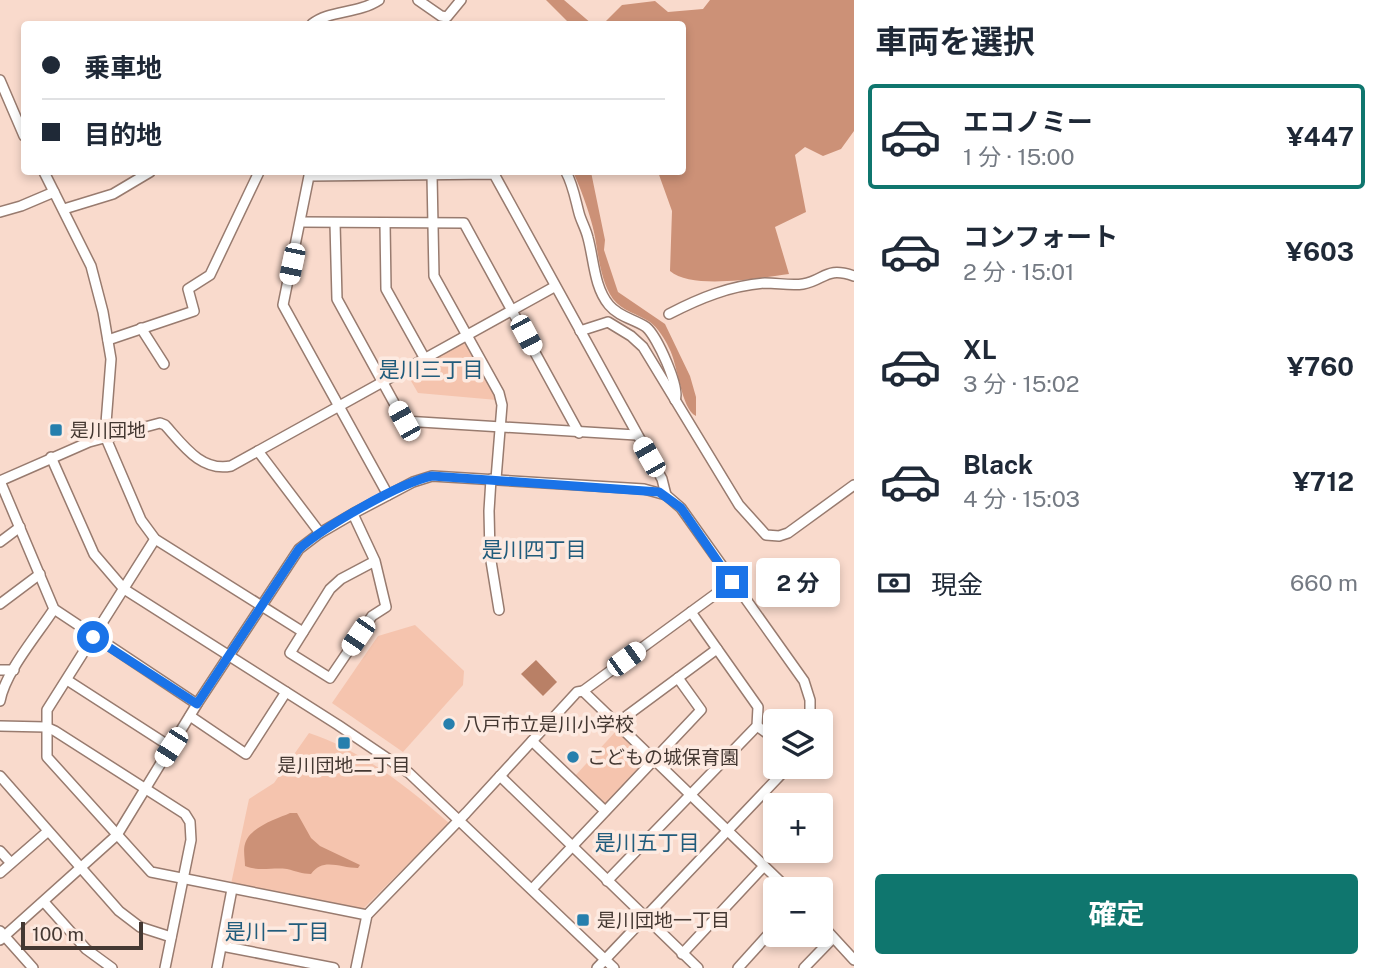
<!DOCTYPE html>
<html lang="ja">
<meta charset="utf-8">
<style>
:root{--surface:#fff;--page:#f2f2f3;--text:#1f2937;--muted:#747a83;--line:#e0e1e3;--accent:#0f766e}
body{margin:0;font-family:"Public Sans","Noto Sans JP",sans-serif;background:var(--page);color:var(--text);height:100vh;display:flex;flex-direction:column;font-size:26px;white-space:nowrap}
*{box-sizing:border-box;margin:0}
p{font-size:23px;color:var(--muted)}
.icon{flex:none;width:38px;height:38px;fill:none;stroke:currentColor;stroke-width:2;stroke-linecap:round;stroke-linejoin:round}
.map{position:relative;flex:1;overflow:hidden}
.drawer{display:flex;flex-direction:column;background:var(--surface);width:525px}
.drawer>*{flex:none}
.top-card{position:absolute;left:21px;top:21px;width:665px;height:154px;border-radius:7px;box-shadow:0 4px 10px #0003;display:grid;align-content:center;height:154px;padding:0 21px;background:var(--surface)}
.fabs{position:absolute;left:763px;top:709px;display:grid;gap:14px}
.fabs a{display:grid;place-items:center;width:70px;height:70px;border-radius:7px;background:var(--surface);box-shadow:0 4px 10px #0003;font-size:35px}
.scale{position:absolute;left:21px;bottom:18px;width:122px;box-sizing:border-box;padding-left:7px;border:4px solid #443832;border-top:0;font-size:19px;line-height:24px;white-space:nowrap;color:#443832;-webkit-text-stroke:5px #fdeae1;paint-order:stroke}
.end{position:absolute;width:32px;height:32px;margin:-16px;border:9px solid #1a73e8;background:#fff;box-shadow:0 0 0 4px #fff}
.from{border-radius:50%}
.bubble{position:absolute;height:49px;border-radius:7px;background:var(--surface);box-shadow:0 4px 10px #0003;font-size:23px;font-weight:700;line-height:49px;text-align:center}
.car{position:absolute;width:21px;height:42px;margin:-21px -10px;border-radius:9px;box-shadow:0 0 5px 2px #0007;background:linear-gradient(#fff 24%,#345 0 40%,#fff 0 76%,#345 0 86%,#fff 0)}
.top-card b{display:flex;align-items:center;gap:24px;height:66px;font-size:26px}
.top-card b+b{border-top:2px solid var(--line)}
.top-card i{width:18px;height:18px;background:var(--text)}
ul{padding:0;list-style:none}
li{display:flex;align-items:center;gap:21px;height:105px;margin:0 14px 10px;padding:0 7px;border:4px solid transparent;border-radius:7px}
li div{flex:1}
li b{display:block;font-size:26px}
li em{font-style:normal;font-weight:700}
li.current{border-color:var(--accent)}
li>.icon{width:63px;height:63px;stroke-width:1.5}
h2{padding:0 21px;font-size:32px;line-height:84px}
.pay{display:flex;align-items:center;gap:18px;height:77px;padding:0 21px;font-size:26px}
.pay p{margin-inline-start:auto}
.cta{display:flex;gap:14px;margin-top:auto;padding:14px 21px}
.cta a{flex:1;height:80px;border-radius:7px;background:var(--accent);color:#fff;font-size:28px;font-weight:700;line-height:80px;text-align:center}
main{display:flex;flex:1;min-height:0}
.map>svg:first-child{display:block}
.green{fill:#f5c4ae}
.forest{fill:#cc9177}
.water{fill:#b98066}
.lines{fill:none;stroke-linecap:round;stroke-linejoin:round}
.minor-casing{stroke:#987b6f;stroke-width:12}
.minor{stroke:#fff;stroke-width:9}
.route{stroke:#1a73e8;stroke-width:9}
.poi-dot{fill:#267fad;stroke:#fdeae1;stroke-width:2.5}
.labels{text-anchor:middle;stroke-width:7;stroke-linejoin:round;paint-order:stroke}
.poi-label{font-size:19px;fill:#443832;stroke:#fdeae1;text-anchor:start}
.neighbourhood-label{font-size:21px;fill:#215c7c;stroke:#fdeae1}
</style>
<main>
<div class="map">
<svg width="854" height="968" viewBox="0 0 854 968">
<rect width="100%" height="100%" fill="#f9dacc"/>
<g class="green">
<polygon points="463,343 468,343 497,400 418,393 407,374"/>
<polygon points="415,625 464,671 463,685 403,752 332,703 378,636"/>
<polygon points="616,731 646,758 647,763 609,803 603,804 575,776"/>
<path d="M309 733C363 751 406 786 449 823L361 911 231 884 249 799 274 783Z"/>
</g>
<g class="forest">
<polygon points="546,0 564,0 592,24 570,24"/>
<path d="M710 0H854V131L841 149 823 156 805 147 795 155 806 212 775 227 789 274C759 278 692 290 670 271L672 211 658 172H682V24H603L622 5 655 1 668 12 703 9Z"/>
<path d="M573 172H591L605 240 604 250 618 292 665 324 690 376 696 397V416C681 409 678 364 669 348 665 339 658 328 650 322 638 314 622 311 613 299 602 283 599 261 596 243 594 225 581 188 573 172Z"/>
<path d="M290 813H297L311 838 320 846 360 865 358 868C340 868 323 857 311 874 302 874 296 871 287 869 272 867 260 872 245 866 245 859 243 850 245 844 249 827 277 819 290 813Z"/>
</g>
<polygon class="water" points="536,660 557,682 543,696 521,674"/>
<g class="lines">
<g class="minor-casing">
<g id="minor">
<polyline points="418,0 441,16 447,17 461,0"/>
<path d="M312 24C329 10 358 14 379 0"/>
<polyline points="0,80 24,136"/>
<polyline points="44,172 91,266 103,312 111,359 105,436 141,520 155,539 303,632"/>
<path d="M566 172C573 185 575 198 579 213 581 221 586 229 588 238 594 260 594 287 609 305 619 317 634 319 646 327 657 336 681 389 675 400"/>
<polyline points="432,175 434,276 499,393 502,405 496,479"/>
<polyline points="64,209 113,194 150,172"/>
<polyline points="0,212 21,206 54,192"/>
<polyline points="301,222 464,223 579,433"/>
<polyline points="335,223 337,299 404,421 636,435"/>
<polyline points="385,223 386,289 425,359"/>
<path d="M669 314C700 298 729 286 765 283 778 283 791 286 803 284 825 280 826 266 854 276"/>
<polyline points="141,328 164,364"/>
<polyline points="580,331 608,322 631,336 643,347 739,505 766,535 779,536 788,533 854,485"/>
<polyline points="108,340 194,311 188,289 210,275 259,172"/>
<polyline points="258,451 320,533"/>
<polyline points="51,457 94,554 124,589 338,725 409,773 614,968"/>
<polyline points="491,479 489,511 490,555 499,610"/>
<polyline points="388,495 283,305 309,176 494,174 662,479 666,495"/>
<polyline points="353,514 375,561 386,607 372,616 330,678 290,653 330,589 341,579 375,561"/>
<polyline points="155,539 47,710 47,757 151,872 367,915"/>
<polyline points="0,542 20,527"/>
<polyline points="0,604 40,574"/>
<polyline points="0,670 14,670"/>
<polyline points="67,680 171,747"/>
<polyline points="583,691 788,889"/>
<path d="M0 701C5 672 38 634 54 609"/>
<path d="M197 704 54 609 0 481 89 442 160 423 165 425C183 445 201 472 231 466L554 287"/>
<polyline points="190,716 246,754 286,692"/>
<polyline points="617,723 717,649"/>
<polyline points="0,726 46,727 55,731 185,814 190,822 191,840 165,968"/>
<polyline points="757,726 775,739"/>
<polyline points="532,741 605,811"/>
<polyline points="0,776 119,911 140,927 171,937"/>
<polyline points="500,776 698,968"/>
<polyline points="0,851 11,863"/>
<polyline points="0,873 47,832"/>
<polyline points="607,881 757,726 758,707 691,612"/>
<polyline points="532,889 701,710 678,678"/>
<polyline points="44,902 86,949 112,968"/>
<polyline points="821,924 854,960"/>
<polyline points="0,931 33,968"/>
<polyline points="0,940 117,835 197,704 299,549 320,533 356,512 413,482 432,476 644,489 666,495 681,508 804,681 810,700 810,721"/>
<polyline points="222,946 334,968"/>
<polyline points="682,954 764,866"/>
<polyline points="217,968 232,889"/>
<polyline points="356,968 367,915 466,813 577,692 583,691 732,582"/>
<polyline points="597,968 789,766"/>
<polyline points="738,968 775,927"/>
<polyline points="804,968 833,938"/>
</g>
</g>
<use href="#minor" class="minor"/>
</g>
<g class="lines">
<path class="route" d="M93 637 197 704 299 549C324 527 399 483 432 476L659 492 681 508 732 582"/>
</g>
<g class="poi-dot">
<rect x="49" y="423" width="14" height="14" rx="3.5"/>
<circle cx="449" cy="724" r="7"/>
<rect x="337" y="736" width="14" height="14" rx="3.5"/>
<circle cx="573" cy="757" r="7"/>
<rect x="576" y="913" width="14" height="14" rx="3.5"/>
</g>
<g class="labels">
<g class="poi-label">
<text x="70" y="437">是川団地</text>
<text x="463" y="731">八戸市立是川小学校</text>
<text x="587" y="764">こどもの城保育園</text>
<text x="344" y="772" text-anchor="middle">是川団地二丁目</text>
<text x="597" y="927">是川団地一丁目</text>
</g>
<g class="neighbourhood-label">
<text x="431" y="377">是川三丁目</text>
<text x="534" y="557">是川四丁目</text>
<text x="647" y="850">是川五丁目</text>
<text x="277" y="939">是川一丁目</text>
</g>
</g>
</svg>
<div class="fabs">
<a><svg class="icon" aria-label="layers" viewBox="0 0 24 24"><path d="M12 4l9 5-9 5-9-5zM3 14l9 5 9-5"/></svg></a>
<a>+</a>
<a>−</a>
</div>
<div class="scale">100 m</div>
<i class="end from" style="left:93px;top:637px"></i>
<i class="end" style="left:732px;top:582px"></i>
<div class="bubble" style="left:756px;top:558px;width:84px">2 分</div>
<i class="car" style="left:292px;top:264px;rotate:192deg"></i>
<i class="car" style="left:526px;top:335px;rotate:152deg"></i>
<i class="car" style="left:404px;top:421px;rotate:331deg"></i>
<i class="car" style="left:649px;top:457px;rotate:330deg"></i>
<i class="car" style="left:358px;top:636px;rotate:214deg"></i>
<i class="car" style="left:626px;top:659px;rotate:54deg"></i>
<i class="car" style="left:171px;top:747px;rotate:213deg"></i>
<div class="top-card">
<b><i class="from"></i>乗車地</b>
<b><i></i>目的地</b>
</div>
</div>
<section class="drawer">
<h2>車両を選択</h2>
<ul>
<li class="current"><svg class="icon" aria-label="car" viewBox="0 0 24 24"><path d="M5 17H2v-5l4-1 3-4h7l3 4 3 1v5h-3M9 17h6M6 11h13"/><circle cx="7" cy="17" r="2"/><circle cx="17" cy="17" r="2"/></svg><div><b>エコノミー</b><p>1 分 · 15:00</p></div><em>¥447</em></li>
<li><svg class="icon" aria-label="car" viewBox="0 0 24 24"><path d="M5 17H2v-5l4-1 3-4h7l3 4 3 1v5h-3M9 17h6M6 11h13"/><circle cx="7" cy="17" r="2"/><circle cx="17" cy="17" r="2"/></svg><div><b>コンフォート</b><p>2 分 · 15:01</p></div><em>¥603</em></li>
<li><svg class="icon" aria-label="car" viewBox="0 0 24 24"><path d="M5 17H2v-5l4-1 3-4h7l3 4 3 1v5h-3M9 17h6M6 11h13"/><circle cx="7" cy="17" r="2"/><circle cx="17" cy="17" r="2"/></svg><div><b>XL</b><p>3 分 · 15:02</p></div><em>¥760</em></li>
<li><svg class="icon" aria-label="car" viewBox="0 0 24 24"><path d="M5 17H2v-5l4-1 3-4h7l3 4 3 1v5h-3M9 17h6M6 11h13"/><circle cx="7" cy="17" r="2"/><circle cx="17" cy="17" r="2"/></svg><div><b>Black</b><p>4 分 · 15:03</p></div><em>¥712</em></li>
</ul>
<div class="pay"><svg class="icon" aria-label="cash" viewBox="0 0 24 24"><path d="M3 7h18v10H3z"/><circle cx="12" cy="12" r="2"/></svg>現金<p>660 m</p></div>
<div class="cta"><a>確定</a></div>
</section>
</main>
